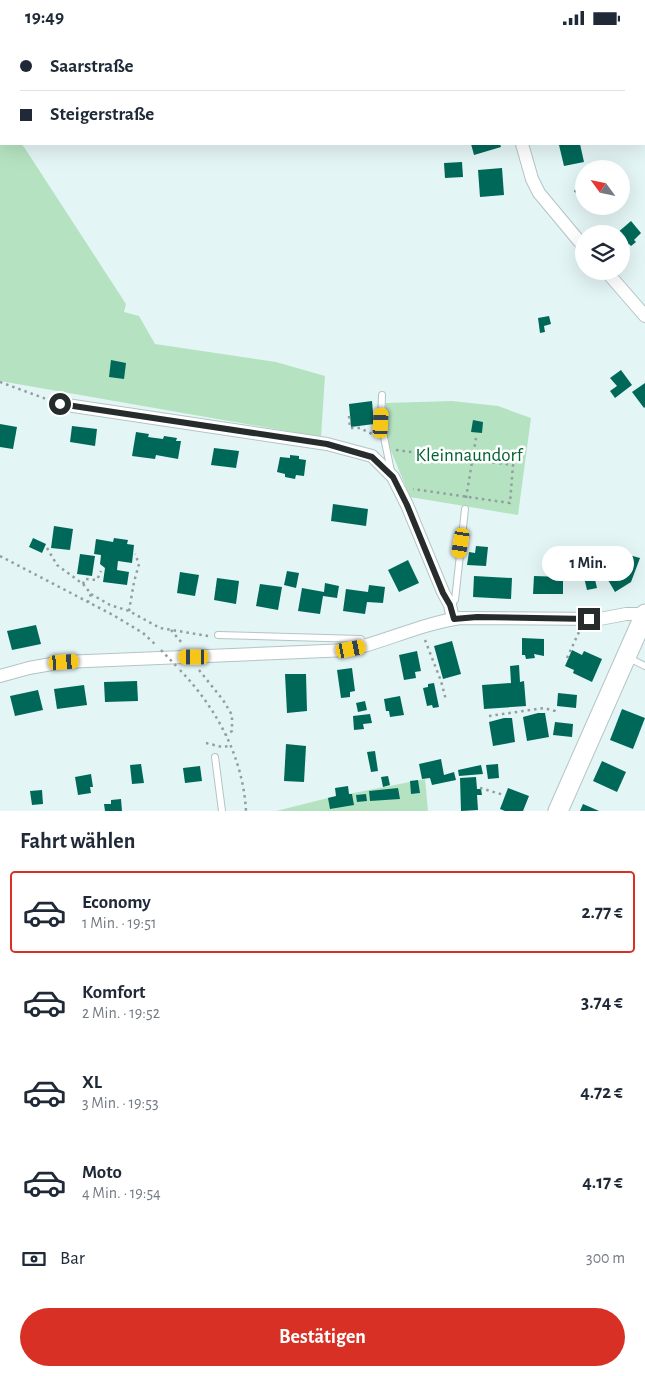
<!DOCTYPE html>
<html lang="de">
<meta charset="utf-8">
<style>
:root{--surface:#fff;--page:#f6f6f7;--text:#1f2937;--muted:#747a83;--line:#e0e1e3;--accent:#d93025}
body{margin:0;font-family:"Alegreya Sans",sans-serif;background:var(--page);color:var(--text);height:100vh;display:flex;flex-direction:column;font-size:19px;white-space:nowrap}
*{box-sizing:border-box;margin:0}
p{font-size:16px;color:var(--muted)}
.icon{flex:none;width:28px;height:28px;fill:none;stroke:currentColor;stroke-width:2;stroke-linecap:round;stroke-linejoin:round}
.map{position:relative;height:776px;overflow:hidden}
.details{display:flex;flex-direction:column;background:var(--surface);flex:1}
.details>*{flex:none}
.banner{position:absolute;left:0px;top:0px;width:645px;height:110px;box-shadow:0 5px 20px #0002;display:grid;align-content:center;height:110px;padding:0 20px;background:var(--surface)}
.needle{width:32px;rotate:303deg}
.controls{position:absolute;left:575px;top:125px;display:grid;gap:10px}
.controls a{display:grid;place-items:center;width:55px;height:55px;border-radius:50%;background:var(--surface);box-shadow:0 5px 20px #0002;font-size:25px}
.end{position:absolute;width:22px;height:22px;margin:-11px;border:6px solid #262c2c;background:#fff;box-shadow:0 0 0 2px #fff}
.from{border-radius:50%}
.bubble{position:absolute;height:35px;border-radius:18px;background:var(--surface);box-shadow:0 5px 20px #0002;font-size:16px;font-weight:700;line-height:35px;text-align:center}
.car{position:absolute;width:15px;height:30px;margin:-15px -8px;border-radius:6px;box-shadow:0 0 4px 1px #0007;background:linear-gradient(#f5c518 24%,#345 0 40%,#f5c518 0 76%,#345 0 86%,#f5c518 0)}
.banner b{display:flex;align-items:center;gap:18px;height:48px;font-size:19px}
.banner b+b{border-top:1px solid var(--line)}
.banner i{width:12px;height:12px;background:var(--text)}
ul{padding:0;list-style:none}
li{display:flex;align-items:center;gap:15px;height:82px;margin:0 10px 8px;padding:0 10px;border:2px solid transparent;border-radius:5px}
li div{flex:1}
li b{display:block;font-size:19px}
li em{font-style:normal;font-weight:700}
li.on{border-color:var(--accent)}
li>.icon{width:45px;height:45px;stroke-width:1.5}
h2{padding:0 20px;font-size:22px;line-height:60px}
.pay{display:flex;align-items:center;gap:12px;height:55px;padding:0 20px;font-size:19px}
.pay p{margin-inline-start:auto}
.primary-button{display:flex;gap:10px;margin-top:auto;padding:10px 20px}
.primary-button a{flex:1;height:58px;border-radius:30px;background:var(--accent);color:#fff;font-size:20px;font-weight:700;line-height:58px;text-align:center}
.status{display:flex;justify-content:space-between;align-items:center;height:35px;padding:0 25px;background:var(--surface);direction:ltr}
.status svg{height:14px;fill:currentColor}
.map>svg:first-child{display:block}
.green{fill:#b5e3c1}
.building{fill:#006858}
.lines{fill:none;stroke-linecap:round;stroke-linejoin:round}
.lane-casing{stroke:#b4c4c5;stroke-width:8}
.street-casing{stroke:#b4c4c5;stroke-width:14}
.secondary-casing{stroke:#b4c4c5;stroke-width:21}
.path{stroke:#929e9f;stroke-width:2.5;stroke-dasharray:2.5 4;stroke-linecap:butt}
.lane{stroke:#fff;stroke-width:6}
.street{stroke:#fff;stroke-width:12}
.secondary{stroke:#fff;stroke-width:19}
.path-bridge{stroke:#929e9f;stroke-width:2.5;stroke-dasharray:2.5 4;stroke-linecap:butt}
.route{stroke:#262c2c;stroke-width:6}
.labels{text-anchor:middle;stroke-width:5;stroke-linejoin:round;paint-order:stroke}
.park-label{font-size:19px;fill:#036233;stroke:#fff}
</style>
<div class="status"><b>19:49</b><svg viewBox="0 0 49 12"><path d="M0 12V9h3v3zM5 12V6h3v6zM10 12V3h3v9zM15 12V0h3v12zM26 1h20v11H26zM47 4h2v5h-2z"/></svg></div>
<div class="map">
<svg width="645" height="776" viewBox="0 0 645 776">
<rect width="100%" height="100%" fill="#e4f5f6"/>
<g class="green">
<polygon points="0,92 1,109 21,109 24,112 126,269 124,277 139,281 155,309 276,327 325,341 321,402 0,346"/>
<polygon points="452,366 498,371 531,383 518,480 410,462 389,411 386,390 386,368"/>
<polygon points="425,744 428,776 276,776 328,763"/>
</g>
<g class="building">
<polygon points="471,109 500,109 501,112 474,120"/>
<polygon points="563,109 580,109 584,127 564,131 559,110"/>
<polygon points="462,127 463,142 445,143 444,128"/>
<polygon points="502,133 504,160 480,162 478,135"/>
<polygon points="584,147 584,168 574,156"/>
<polygon points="631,186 641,198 634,205 636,207 631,211 629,209 624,214 621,211 621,199 616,199"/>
<polygon points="549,281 551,289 544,291 545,297 540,298 538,283"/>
<polygon points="111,325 126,328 124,344 109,342"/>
<polygon points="621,335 632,350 615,363 610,356 617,351 610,343"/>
<polygon points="645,348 645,372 644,373 632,357"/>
<polygon points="372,366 374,389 351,392 349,369"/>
<polygon points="473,385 483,387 482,398 471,397"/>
<polygon points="0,389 17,392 13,414 0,412"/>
<polygon points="72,391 97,394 95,411 70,407"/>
<polygon points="136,397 149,399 148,402 163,404 164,401 177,403 176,406 181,406 178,424 156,420 155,424 132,421"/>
<polygon points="214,413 239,416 236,433 211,430"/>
<polygon points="290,420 299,421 299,424 306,425 304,441 296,440 295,444 285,442 285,439 277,437 280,422 290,423"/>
<polygon points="333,469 368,474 366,491 331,486"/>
<polygon points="54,491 73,494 70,515 51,513"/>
<polygon points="33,503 46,509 42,518 29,512"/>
<polygon points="114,503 128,505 127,509 134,510 132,528 118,526 117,535 129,537 127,550 103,547 105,533 100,529 101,520 94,519 96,504 113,507"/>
<polygon points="476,511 488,512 486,531 467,530 469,517 475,518"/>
<polygon points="618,517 640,523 631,547 615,557 604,538 612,534"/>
<polygon points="80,519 95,521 92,541 77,539"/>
<polygon points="408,525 419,548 399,557 388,535"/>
<polygon points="287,536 299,538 296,553 284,550"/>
<polygon points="593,536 597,553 587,555 583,538"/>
<polygon points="180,537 199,540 195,561 177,558"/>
<polygon points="474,541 512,543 511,564 473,562"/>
<polygon points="534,541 563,542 563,559 533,559"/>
<polygon points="217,543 239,546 236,569 214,565"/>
<polygon points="325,548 339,551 337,563 323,561 320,579 298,576 302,553 324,557"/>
<polygon points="260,549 282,552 278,575 256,571"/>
<polygon points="369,550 385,552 383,568 367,567 365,579 343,576 346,554 368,557"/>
<polygon points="36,590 41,609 12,615 7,596"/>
<polygon points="522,603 544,604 544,621 534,619 535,623 526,624 525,620 522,620"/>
<polygon points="452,606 461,639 443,644 434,611"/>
<polygon points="572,615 582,620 584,616 602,624 592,647 573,638 574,635 565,631"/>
<polygon points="417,616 421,636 415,637 416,643 404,645 399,620"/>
<polygon points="519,630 520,647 524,646 526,671 484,674 482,650 511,648 510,631"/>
<polygon points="352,633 355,656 350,657 350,662 341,663 337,635"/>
<polygon points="285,639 306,639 307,676 287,678"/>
<polygon points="137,646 138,666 105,667 104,647"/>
<polygon points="434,648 439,672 433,673 432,670 427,671 423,653 428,652 428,649"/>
<polygon points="84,650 87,670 57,674 54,654"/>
<polygon points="38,655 43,675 15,681 10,661"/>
<polygon points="558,658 577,660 576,673 557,671"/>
<polygon points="400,661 404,680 390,682 389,676 386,676 384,664"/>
<polygon points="365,666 367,675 358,677 356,668"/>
<polygon points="622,674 645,683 633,714 610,705"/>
<polygon points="538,678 545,678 549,702 527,706 523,682"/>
<polygon points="370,679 372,688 363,689 364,694 354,695 353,681"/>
<polygon points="504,683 512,683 515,707 493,711 489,687"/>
<polygon points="555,687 573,689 572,702 553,700"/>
<polygon points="286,709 306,711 304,747 284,746"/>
<polygon points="375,716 378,736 371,737 367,717"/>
<polygon points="441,724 444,740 454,737 456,745 432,750 430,743 422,744 419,729"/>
<polygon points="602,726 626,737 617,757 593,746"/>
<polygon points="141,729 144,748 132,749 130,730"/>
<polygon points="498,729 499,743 488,744 486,730"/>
<polygon points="481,730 483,739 459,741 458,735"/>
<polygon points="200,731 202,746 185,748 183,733"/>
<polygon points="91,739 93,752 90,752 91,758 78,760 75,742"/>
<polygon points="388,741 390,750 383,752 381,742"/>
<polygon points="476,742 477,754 481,754 482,760 477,760 478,775 461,776 460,743"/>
<polygon points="418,745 420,758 411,759 410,746"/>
<polygon points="348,751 349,759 352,759 354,770 330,774 328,763 336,761 335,753"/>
<polygon points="398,753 400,764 370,766 369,756"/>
<polygon points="508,753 529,761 523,776 505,776 500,774"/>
<polygon points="42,755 43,769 32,770 30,756"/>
<polygon points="366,759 367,766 357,767 356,760"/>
<polygon points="121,764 122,776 105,776 104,769 111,769 111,765"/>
<polygon points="583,769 590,772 599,776 580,776"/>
</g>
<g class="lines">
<g class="lane-casing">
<g id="lane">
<polyline points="644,11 645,11"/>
<polyline points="382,360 381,388 391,436"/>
<polyline points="450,570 455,565 465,474"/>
<polyline points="218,600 361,604 364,611"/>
<polyline points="629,623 645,631"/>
<polyline points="215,722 222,776"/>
</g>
</g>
<g class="street-casing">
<g id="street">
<polyline points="495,0 495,1"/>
<polyline points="522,109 532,144 539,158 584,212"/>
<polyline points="606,236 645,281"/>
<polyline points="60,369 327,409 372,421 393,442 407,470 443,557 450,570 453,584"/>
<path d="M0 641 29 633 63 627 349 615C387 606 423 588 461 583L600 584 626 579H645"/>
</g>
</g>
<g class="secondary-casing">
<polyline id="secondary" points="558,776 645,579"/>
</g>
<g class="path">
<polyline points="0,347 49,365"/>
<polyline points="349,381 350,393 360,393 374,400"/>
<polyline points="396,415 513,430 510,468 413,454"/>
<polyline points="466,463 476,403"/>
<polyline points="47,513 57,530 83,549 91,559 88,567"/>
<polyline points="0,521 113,580 143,598 157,611"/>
<polyline points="83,549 85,544 97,545 101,536"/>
<polyline points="91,559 110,570 129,576 160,593 208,601"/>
<polyline points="129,576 134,547 139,529 135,519"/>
<polyline points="171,595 182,608"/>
<polyline points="425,605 441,646 446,665"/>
<polyline points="567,623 579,597"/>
<path d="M180 635C217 674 243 722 246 776"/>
<polyline points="199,635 223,665 232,680 232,696 226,700"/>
<polyline points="489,681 544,673 555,676 557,680"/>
<polyline points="206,708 222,712 230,711"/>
<polyline points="480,753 504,760"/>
</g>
<use href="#lane" class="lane"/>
<use href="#street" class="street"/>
<use href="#secondary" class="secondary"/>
<polyline class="path-bridge" points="161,615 179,634"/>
</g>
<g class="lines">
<polyline class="route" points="60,369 327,409 372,422 393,442 407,470 443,558 450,570 454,584 477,582 589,584"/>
</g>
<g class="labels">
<g class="park-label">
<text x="469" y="426">Kleinnaundorf</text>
</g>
</g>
</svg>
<div class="controls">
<a><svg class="needle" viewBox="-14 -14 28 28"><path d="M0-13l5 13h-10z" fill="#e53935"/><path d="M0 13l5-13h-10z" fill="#747a83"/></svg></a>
<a><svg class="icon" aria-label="layers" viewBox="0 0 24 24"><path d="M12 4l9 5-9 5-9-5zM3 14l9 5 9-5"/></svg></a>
</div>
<i class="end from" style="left:60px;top:369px"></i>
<i class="end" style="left:589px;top:584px"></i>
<div class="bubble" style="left:542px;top:511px;width:92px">1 Min.</div>
<i class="car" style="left:381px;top:388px;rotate:3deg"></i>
<i class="car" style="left:461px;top:508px;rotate:190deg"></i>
<i class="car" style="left:351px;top:614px;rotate:79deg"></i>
<i class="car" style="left:194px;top:622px;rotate:270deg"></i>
<i class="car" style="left:64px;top:627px;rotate:86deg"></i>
<div class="banner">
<b><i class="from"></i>Saarstraße</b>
<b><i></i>Steigerstraße</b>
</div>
</div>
<section class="details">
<h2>Fahrt wählen</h2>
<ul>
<li class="on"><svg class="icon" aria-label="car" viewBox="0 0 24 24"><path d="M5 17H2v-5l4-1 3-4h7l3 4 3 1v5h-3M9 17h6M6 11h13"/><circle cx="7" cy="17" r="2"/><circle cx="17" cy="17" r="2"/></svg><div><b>Economy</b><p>1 Min. · 19:51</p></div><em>2.77 €</em></li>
<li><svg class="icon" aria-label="car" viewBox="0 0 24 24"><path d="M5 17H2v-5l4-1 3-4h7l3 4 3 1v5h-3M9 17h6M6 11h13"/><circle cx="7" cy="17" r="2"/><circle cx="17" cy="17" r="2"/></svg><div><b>Komfort</b><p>2 Min. · 19:52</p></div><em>3.74 €</em></li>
<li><svg class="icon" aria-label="car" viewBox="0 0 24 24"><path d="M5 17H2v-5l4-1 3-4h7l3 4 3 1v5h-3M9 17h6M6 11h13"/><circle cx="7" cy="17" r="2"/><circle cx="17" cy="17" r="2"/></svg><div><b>XL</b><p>3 Min. · 19:53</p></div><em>4.72 €</em></li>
<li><svg class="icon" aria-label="car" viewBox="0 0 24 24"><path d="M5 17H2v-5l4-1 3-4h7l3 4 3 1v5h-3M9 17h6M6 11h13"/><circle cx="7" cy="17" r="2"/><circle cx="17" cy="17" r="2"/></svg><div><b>Moto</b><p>4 Min. · 19:54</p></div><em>4.17 €</em></li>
</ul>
<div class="pay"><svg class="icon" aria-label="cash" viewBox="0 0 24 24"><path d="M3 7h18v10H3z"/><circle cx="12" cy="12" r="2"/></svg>Bar<p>300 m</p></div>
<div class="primary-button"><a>Bestätigen</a></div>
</section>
